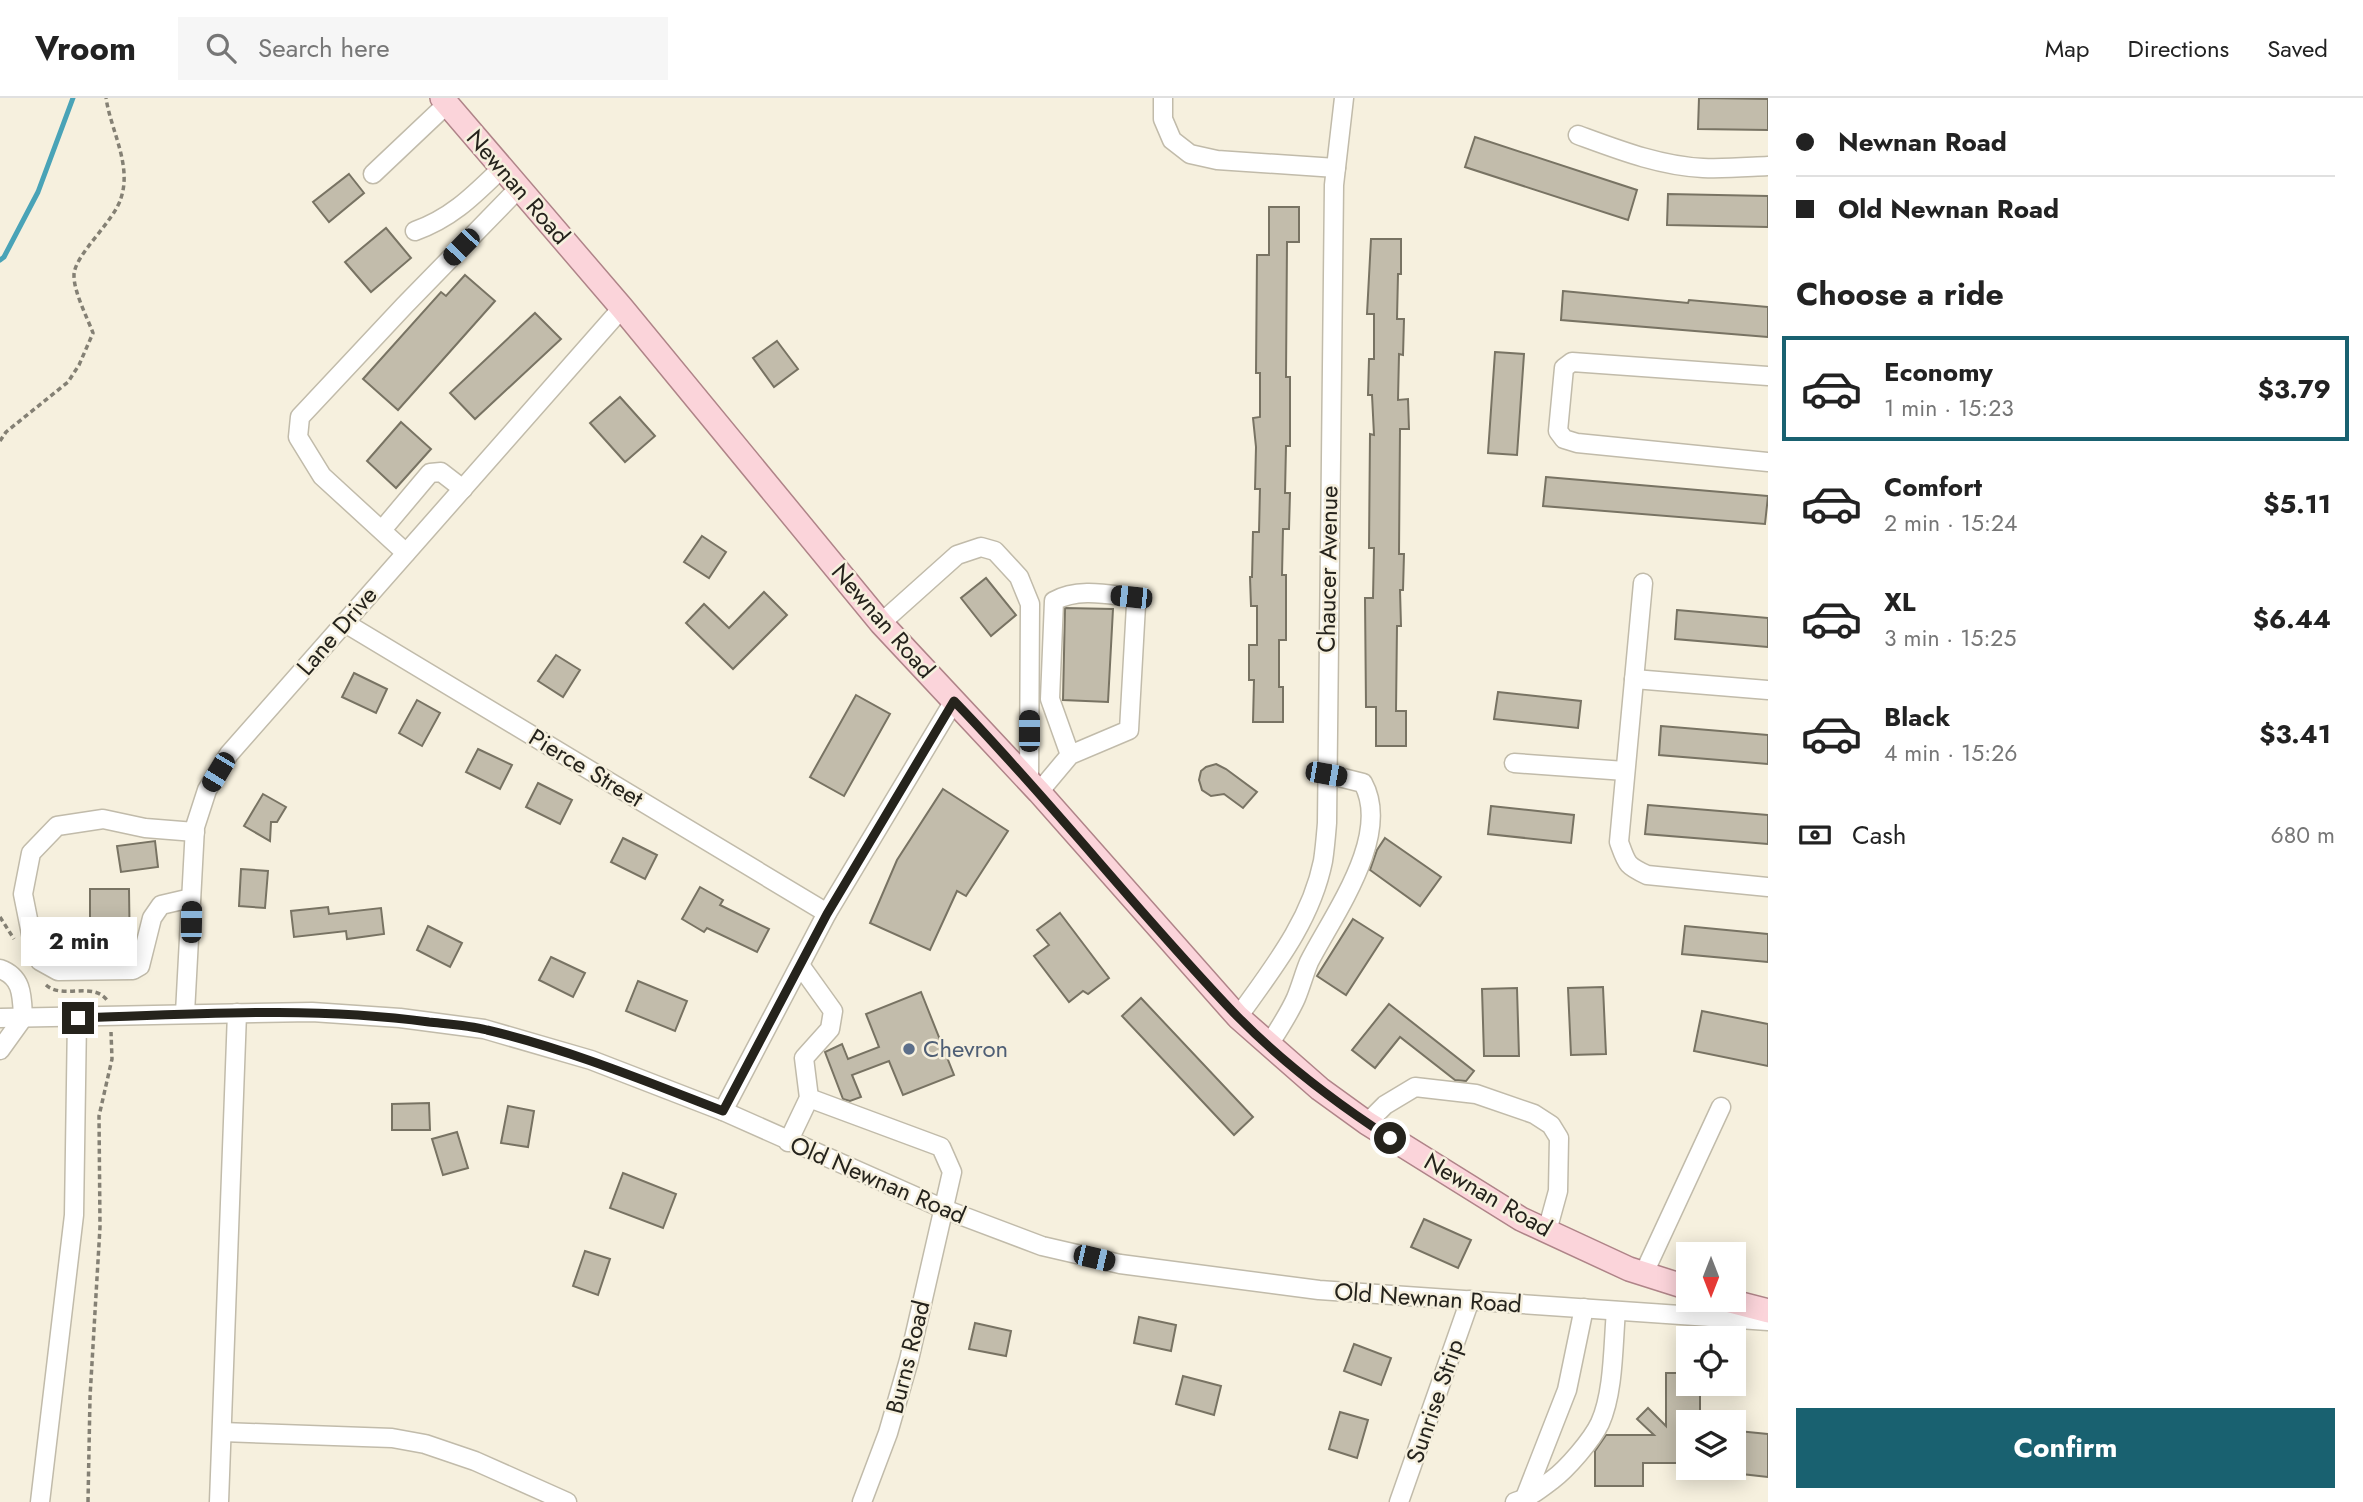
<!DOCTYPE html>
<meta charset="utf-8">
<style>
:root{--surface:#fff;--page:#f6f6f6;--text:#222;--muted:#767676;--line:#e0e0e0;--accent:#196170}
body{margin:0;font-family:Jost,sans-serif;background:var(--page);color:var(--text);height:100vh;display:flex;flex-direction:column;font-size:26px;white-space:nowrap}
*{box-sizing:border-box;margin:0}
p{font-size:23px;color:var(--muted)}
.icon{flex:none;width:38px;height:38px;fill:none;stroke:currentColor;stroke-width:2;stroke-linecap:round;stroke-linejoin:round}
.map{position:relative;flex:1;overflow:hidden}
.side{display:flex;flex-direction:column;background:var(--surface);width:595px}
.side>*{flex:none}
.banner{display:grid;align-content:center;height:154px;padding:0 28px;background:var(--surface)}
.needle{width:46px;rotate:180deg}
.fabs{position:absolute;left:1676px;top:1144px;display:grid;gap:14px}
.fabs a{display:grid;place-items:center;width:70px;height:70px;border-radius:0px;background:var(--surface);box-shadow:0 4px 18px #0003;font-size:35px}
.end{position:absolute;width:32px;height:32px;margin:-16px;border:9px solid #25231c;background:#fff;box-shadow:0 0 0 4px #fff}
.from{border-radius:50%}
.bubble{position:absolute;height:49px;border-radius:0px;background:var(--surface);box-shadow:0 4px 18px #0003;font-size:23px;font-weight:700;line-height:49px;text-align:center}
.car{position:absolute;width:21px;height:42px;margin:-21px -10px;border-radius:9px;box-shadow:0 0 5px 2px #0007;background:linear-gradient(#222 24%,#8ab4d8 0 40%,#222 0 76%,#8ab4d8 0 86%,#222 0)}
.banner b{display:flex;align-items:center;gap:24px;height:66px;font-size:26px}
.banner b+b{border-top:2px solid var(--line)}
.banner i{width:18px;height:18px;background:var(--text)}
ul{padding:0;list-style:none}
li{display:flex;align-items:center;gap:21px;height:105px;margin:0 14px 10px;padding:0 14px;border:4px solid transparent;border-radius:0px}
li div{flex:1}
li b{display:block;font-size:26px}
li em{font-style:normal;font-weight:700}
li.on{border-color:var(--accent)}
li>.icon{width:63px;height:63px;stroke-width:1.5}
h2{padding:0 28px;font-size:32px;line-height:84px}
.pay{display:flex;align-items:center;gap:18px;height:77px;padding:0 28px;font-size:26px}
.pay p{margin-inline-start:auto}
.button{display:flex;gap:14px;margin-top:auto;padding:14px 28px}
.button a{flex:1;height:80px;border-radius:0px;background:var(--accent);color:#fff;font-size:28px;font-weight:700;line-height:80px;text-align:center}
header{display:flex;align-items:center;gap:42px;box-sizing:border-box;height:98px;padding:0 35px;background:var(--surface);border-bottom:2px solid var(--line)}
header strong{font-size:33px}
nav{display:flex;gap:38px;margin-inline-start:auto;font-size:24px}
.search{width:490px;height:63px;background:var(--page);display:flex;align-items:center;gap:18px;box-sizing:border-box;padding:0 24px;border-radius:0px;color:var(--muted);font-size:26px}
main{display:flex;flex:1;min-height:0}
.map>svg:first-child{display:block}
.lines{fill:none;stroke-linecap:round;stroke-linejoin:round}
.stream{stroke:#49a3b7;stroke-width:5}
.building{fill:#c2bcab;stroke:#787363;stroke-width:2}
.minor-casing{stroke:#c1bbaa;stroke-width:21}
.major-casing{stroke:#af8488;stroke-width:26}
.path{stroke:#848074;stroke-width:3.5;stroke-dasharray:5 3.5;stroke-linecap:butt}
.minor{stroke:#fff;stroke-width:18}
.major{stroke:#fbd4da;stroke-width:23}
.route{stroke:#25231c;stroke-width:9}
.service-dot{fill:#5c6f8a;stroke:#f6f0de;stroke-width:2.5}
.labels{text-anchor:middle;stroke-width:5;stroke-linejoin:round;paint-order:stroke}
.street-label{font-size:24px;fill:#25231c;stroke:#f6f0de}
.service-label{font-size:24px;fill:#4e5e75;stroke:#f6f0de;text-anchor:start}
</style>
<header>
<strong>Vroom</strong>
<div class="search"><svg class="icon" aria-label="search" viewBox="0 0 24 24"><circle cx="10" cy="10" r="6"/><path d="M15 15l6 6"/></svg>Search here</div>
<nav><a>Map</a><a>Directions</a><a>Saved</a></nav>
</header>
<main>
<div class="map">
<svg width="1768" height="1404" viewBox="0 0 1768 1404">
<rect width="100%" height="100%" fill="#f6f0de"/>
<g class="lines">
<polyline class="stream" points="0,162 4,159 38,94 73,0"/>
</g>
<g class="building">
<polygon points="1699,0 1768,1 1768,32 1698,31"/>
<polygon points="1475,39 1637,92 1628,122 1465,69"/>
<polygon points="349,76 364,95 329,124 313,104"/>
<polygon points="1668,96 1768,98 1768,129 1667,127"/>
<polygon points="1269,109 1299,109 1299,144 1287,144 1286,279 1290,279 1290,348 1286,348 1285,395 1290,395 1289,431 1283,431 1282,477 1286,477 1286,542 1279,542 1279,589 1283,589 1283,624 1253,624 1254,582 1249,582 1249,547 1257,547 1257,508 1251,508 1250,479 1252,479 1253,434 1259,434 1260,391 1255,391 1256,349 1253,320 1260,319 1260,275 1256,275 1257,157 1269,157"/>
<polygon points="386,130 411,160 371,194 345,164"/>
<polygon points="1371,141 1401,141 1401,176 1398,176 1397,221 1404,221 1403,257 1399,256 1398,302 1408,301 1409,331 1400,331 1399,456 1404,456 1403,492 1400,492 1401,528 1397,528 1396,613 1406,613 1406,648 1376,648 1376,609 1366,609 1365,500 1373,500 1374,450 1369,450 1370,336 1374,337 1372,297 1368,297 1369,261 1374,261 1374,216 1367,216"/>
<polygon points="465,177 495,203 398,312 363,281 441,194 446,198"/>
<polygon points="1563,193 1688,205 1689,202 1768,209 1768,239 1561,222"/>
<polygon points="535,215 561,241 475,321 450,295"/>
<polygon points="777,243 798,271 774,289 753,260"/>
<polygon points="1495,254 1524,256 1517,357 1488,355"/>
<polygon points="620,299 655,338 625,364 590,325"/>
<polygon points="401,324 431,351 396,390 367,363"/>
<polygon points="1546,379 1768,398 1765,426 1543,408"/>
<polygon points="702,438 726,454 709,480 684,464"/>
<polygon points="986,480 1016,517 991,538 961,500"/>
<polygon points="764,494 787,517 733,571 686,525 704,506 729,530"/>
<polygon points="1065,510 1113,511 1108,604 1063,602"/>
<polygon points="1677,512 1768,520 1768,549 1675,541"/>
<polygon points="556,557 580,572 563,599 538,583"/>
<polygon points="354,575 387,591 376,615 342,599"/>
<polygon points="1498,594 1581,603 1578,630 1494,621"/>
<polygon points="856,597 890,616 844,698 810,679"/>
<polygon points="417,602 440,615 422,648 399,635"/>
<polygon points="1661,628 1768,637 1768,666 1659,657"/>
<polygon points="478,651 512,667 500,691 466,674"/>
<polygon points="1216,666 1226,671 1257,694 1243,710 1224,696 1211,698 1202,692 1199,682 1201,673 1206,669"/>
<polygon points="538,685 572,702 560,726 526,709"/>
<polygon points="943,691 1008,733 966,798 957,793 930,852 870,825 897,762"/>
<polygon points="263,696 286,709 277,724 271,724 270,743 244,728"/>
<polygon points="1648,707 1768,717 1768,746 1645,736"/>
<polygon points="1491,708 1574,717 1571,745 1488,736"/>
<polygon points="623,740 657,757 645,781 611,764"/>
<polygon points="1385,740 1441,779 1420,808 1370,772 1377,752"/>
<polygon points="155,743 158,769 121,774 117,748"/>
<polygon points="241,771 268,773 265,810 239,808"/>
<polygon points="700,789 723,802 720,807 769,831 757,854 707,830 704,834 682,821"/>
<polygon points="90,791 129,791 130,861 90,861"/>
<polygon points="328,809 329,816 381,810 384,836 347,841 346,833 294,839 291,813"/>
<polygon points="1060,815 1109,880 1088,896 1083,893 1069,904 1034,858 1049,847 1037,832"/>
<polygon points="1353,821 1383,840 1346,897 1317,878"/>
<polygon points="428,828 462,845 450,869 417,852"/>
<polygon points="1685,828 1768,836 1768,864 1682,856"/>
<polygon points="551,859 585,875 573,899 539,882"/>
<polygon points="638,883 687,903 675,933 626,913"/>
<polygon points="1603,889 1606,956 1571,957 1568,890"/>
<polygon points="1517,890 1519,958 1484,958 1482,891"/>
<polygon points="921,894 954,977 903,997 889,963 852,977 861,999 850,1003 843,1001 825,954 842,946 848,961 879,949 866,916"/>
<polygon points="1141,900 1253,1019 1234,1037 1122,918"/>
<polygon points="1389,906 1474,973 1466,983 1455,982 1400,939 1375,970 1352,952"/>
<polygon points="1702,913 1768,926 1768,968 1694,953"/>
<polygon points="429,1005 430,1032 392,1032 392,1006"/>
<polygon points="508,1008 534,1013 528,1049 501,1045"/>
<polygon points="457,1034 468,1070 443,1077 432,1041"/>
<polygon points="623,1075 676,1096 663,1130 610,1110"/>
<polygon points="1424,1121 1471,1142 1458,1170 1411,1149"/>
<polygon points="585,1153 610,1161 598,1197 573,1188"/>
<polygon points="1139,1219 1176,1227 1171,1253 1134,1245"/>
<polygon points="975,1225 1011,1233 1006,1258 969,1251"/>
<polygon points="1354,1246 1391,1260 1381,1287 1344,1273"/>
<polygon points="1666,1275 1689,1275 1689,1286 1700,1286 1700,1325 1689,1325 1689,1365 1643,1365 1643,1388 1595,1388 1595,1353 1606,1337 1654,1337 1637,1321 1648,1310 1666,1328"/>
<polygon points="1183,1278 1221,1288 1214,1317 1176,1306"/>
<polygon points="1340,1314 1368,1322 1357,1360 1329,1351"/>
<polygon points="1738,1333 1768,1336 1768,1379 1733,1375"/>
</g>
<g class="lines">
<g class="minor-casing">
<g id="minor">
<polyline points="1163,0 1163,21 1172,42 1190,56 1217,62 1336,70"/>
<path d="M1578 37C1619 52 1660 68 1703 70 1725 71 1747 69 1768 68"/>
<polyline points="373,76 447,6"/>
<path d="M415 133C452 120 474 97 502 70"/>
<polyline points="1768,278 1572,264 1564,270 1558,333 1564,341 1577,345 1768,364"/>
<polyline points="382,432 430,375 441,374 463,391"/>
<polyline points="406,455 322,378 298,339 300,319 404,208 519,90"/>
<path d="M1643 485 1619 744C1627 766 1626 767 1647 777L1768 789"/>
<polyline points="345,525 827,815"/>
<polyline points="881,525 957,457 981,449 995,453 1019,479 1030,506 1029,683"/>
<polyline points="1634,581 1768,592"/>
<polyline points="1514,665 1625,673"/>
<path d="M1039 694 1070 657 1129 632 1136 507 1131 499C1106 496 1077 490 1054 503L1050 601 1070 657"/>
<polyline points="191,800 161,807 152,820 140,868 133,872 58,873 40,863 33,846 23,796 31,755 57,728 103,721 145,730 195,734"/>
<path d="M0 871C23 879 22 899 23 920L0 952"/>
<polyline points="185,915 195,729 207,692 229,656 622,210"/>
<path d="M1238 919C1273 870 1311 823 1323 763 1325 750 1326 737 1327 725L1334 87 1344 0"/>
<polyline points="0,920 312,914 400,920 484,931 591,962 723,1013 944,1111 1042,1148 1120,1166 1319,1192 1768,1223"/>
<path d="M1269 947C1278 932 1289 916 1296 900 1301 888 1304 876 1309 864 1333 817 1392 738 1363 685L1327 676"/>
<polyline points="809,1000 941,1049 952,1074 909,1262 888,1335 862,1404"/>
<polyline points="723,1013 827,815 954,603"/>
<polyline points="1367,1025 1385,1007 1415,989 1476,996 1534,1016 1551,1027 1559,1040 1558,1093 1547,1133"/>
<polyline points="788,1044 809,1000 804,960 830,931 833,913 800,867"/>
<polyline points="1644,1175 1721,1009"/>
<polyline points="222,1334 392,1340 425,1346 475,1363 567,1404"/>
<polyline points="1524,1402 1567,1292 1584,1210"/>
<polyline points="40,1404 74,1117 77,920"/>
<polyline points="219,1404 237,915"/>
<polyline points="1399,1404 1470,1202"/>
<path d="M1515 1404C1529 1400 1540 1391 1552 1382 1567 1371 1592 1342 1600 1325 1614 1294 1613 1246 1616 1213"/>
</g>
</g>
<g class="major-casing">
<g id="major">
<polyline points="442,0 622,210 881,525 1039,694 1238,919 1320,991 1367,1025 1521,1121 1629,1171 1689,1190"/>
<polyline points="1726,1202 1768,1213"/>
</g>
</g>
<g class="path">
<path d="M0 343 6 334 68 284 79 267 93 235C87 219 74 194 74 178 73 158 114 124 121 100 132 67 111 33 106 0"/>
<polyline points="0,819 14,841"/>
<path d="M46 887C63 902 92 883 107 902"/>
<polyline points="88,1404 90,1299 100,1129 99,1018 112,961 111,934"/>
</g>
<use href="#minor" class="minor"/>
<use href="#major" class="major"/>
</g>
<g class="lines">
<path class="route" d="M78 920C194 916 312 908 429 924 448 926 468 927 487 932 568 951 645 983 723 1013L827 816 954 603C1052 704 1139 816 1237 918 1282 964 1336 1005 1390 1040"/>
</g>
<circle class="service-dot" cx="909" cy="951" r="7"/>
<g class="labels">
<g class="street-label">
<text transform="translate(518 89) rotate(49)" y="8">Newnan Road</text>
<text transform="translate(1328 471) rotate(-89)" y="8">Chaucer Avenue</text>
<text transform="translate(883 523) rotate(49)" y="8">Newnan Road</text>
<text transform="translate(337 533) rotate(-49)" y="8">Lane Drive</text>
<text transform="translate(586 670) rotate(31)" y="8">Pierce Street</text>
<text transform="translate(878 1082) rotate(23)" y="8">Old Newnan Road</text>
<text transform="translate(1488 1097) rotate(30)" y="8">Newnan Road</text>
<text transform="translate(1428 1200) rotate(4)" y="8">Old Newnan Road</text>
<text transform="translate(908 1259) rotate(-76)" y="8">Burns Road</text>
<text transform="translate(1435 1303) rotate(-71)" y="8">Sunrise Strip</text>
</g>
<g class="service-label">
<text x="923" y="959">Chevron</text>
</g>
</g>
</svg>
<div class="fabs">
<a><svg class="needle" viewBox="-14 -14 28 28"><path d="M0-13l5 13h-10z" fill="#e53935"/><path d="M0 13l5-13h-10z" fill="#767676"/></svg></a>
<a><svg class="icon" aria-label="locate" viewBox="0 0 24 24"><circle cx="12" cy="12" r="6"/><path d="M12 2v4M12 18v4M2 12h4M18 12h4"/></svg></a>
<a><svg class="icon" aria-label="layers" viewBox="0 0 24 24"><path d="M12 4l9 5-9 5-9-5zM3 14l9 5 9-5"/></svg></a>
</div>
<i class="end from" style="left:1390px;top:1040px"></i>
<i class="end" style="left:78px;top:920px"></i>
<div class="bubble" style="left:21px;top:819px;width:116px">2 min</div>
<i class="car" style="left:461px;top:149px;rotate:224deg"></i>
<i class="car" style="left:1131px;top:499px;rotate:276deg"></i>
<i class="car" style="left:1029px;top:633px;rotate:0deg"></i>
<i class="car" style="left:218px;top:674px;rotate:211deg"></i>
<i class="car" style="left:1326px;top:676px;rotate:100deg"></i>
<i class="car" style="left:191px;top:824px;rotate:1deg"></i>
<i class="car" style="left:1094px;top:1160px;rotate:103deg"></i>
</div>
<section class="side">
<div class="banner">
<b><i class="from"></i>Newnan Road</b>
<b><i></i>Old Newnan Road</b>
</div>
<h2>Choose a ride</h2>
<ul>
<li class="on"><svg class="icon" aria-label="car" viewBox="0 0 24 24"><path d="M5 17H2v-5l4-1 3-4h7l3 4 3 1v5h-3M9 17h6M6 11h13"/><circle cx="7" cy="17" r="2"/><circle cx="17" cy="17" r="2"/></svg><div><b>Economy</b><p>1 min · 15:23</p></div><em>$3.79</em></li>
<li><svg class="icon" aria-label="car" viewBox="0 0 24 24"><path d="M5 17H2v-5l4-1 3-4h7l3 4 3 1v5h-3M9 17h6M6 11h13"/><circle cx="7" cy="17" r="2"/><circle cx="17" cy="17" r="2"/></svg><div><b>Comfort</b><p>2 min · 15:24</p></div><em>$5.11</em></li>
<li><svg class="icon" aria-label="car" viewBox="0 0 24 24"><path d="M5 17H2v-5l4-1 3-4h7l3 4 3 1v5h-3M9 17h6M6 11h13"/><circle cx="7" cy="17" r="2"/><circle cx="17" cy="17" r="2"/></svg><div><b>XL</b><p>3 min · 15:25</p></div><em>$6.44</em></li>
<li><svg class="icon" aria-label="car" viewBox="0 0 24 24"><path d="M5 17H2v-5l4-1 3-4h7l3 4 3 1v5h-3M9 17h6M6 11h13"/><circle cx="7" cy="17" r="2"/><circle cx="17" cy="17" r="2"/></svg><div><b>Black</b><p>4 min · 15:26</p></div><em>$3.41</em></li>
</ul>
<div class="pay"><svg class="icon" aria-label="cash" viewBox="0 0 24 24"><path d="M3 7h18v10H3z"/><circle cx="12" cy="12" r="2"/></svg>Cash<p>680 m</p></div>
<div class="button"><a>Confirm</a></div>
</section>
</main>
